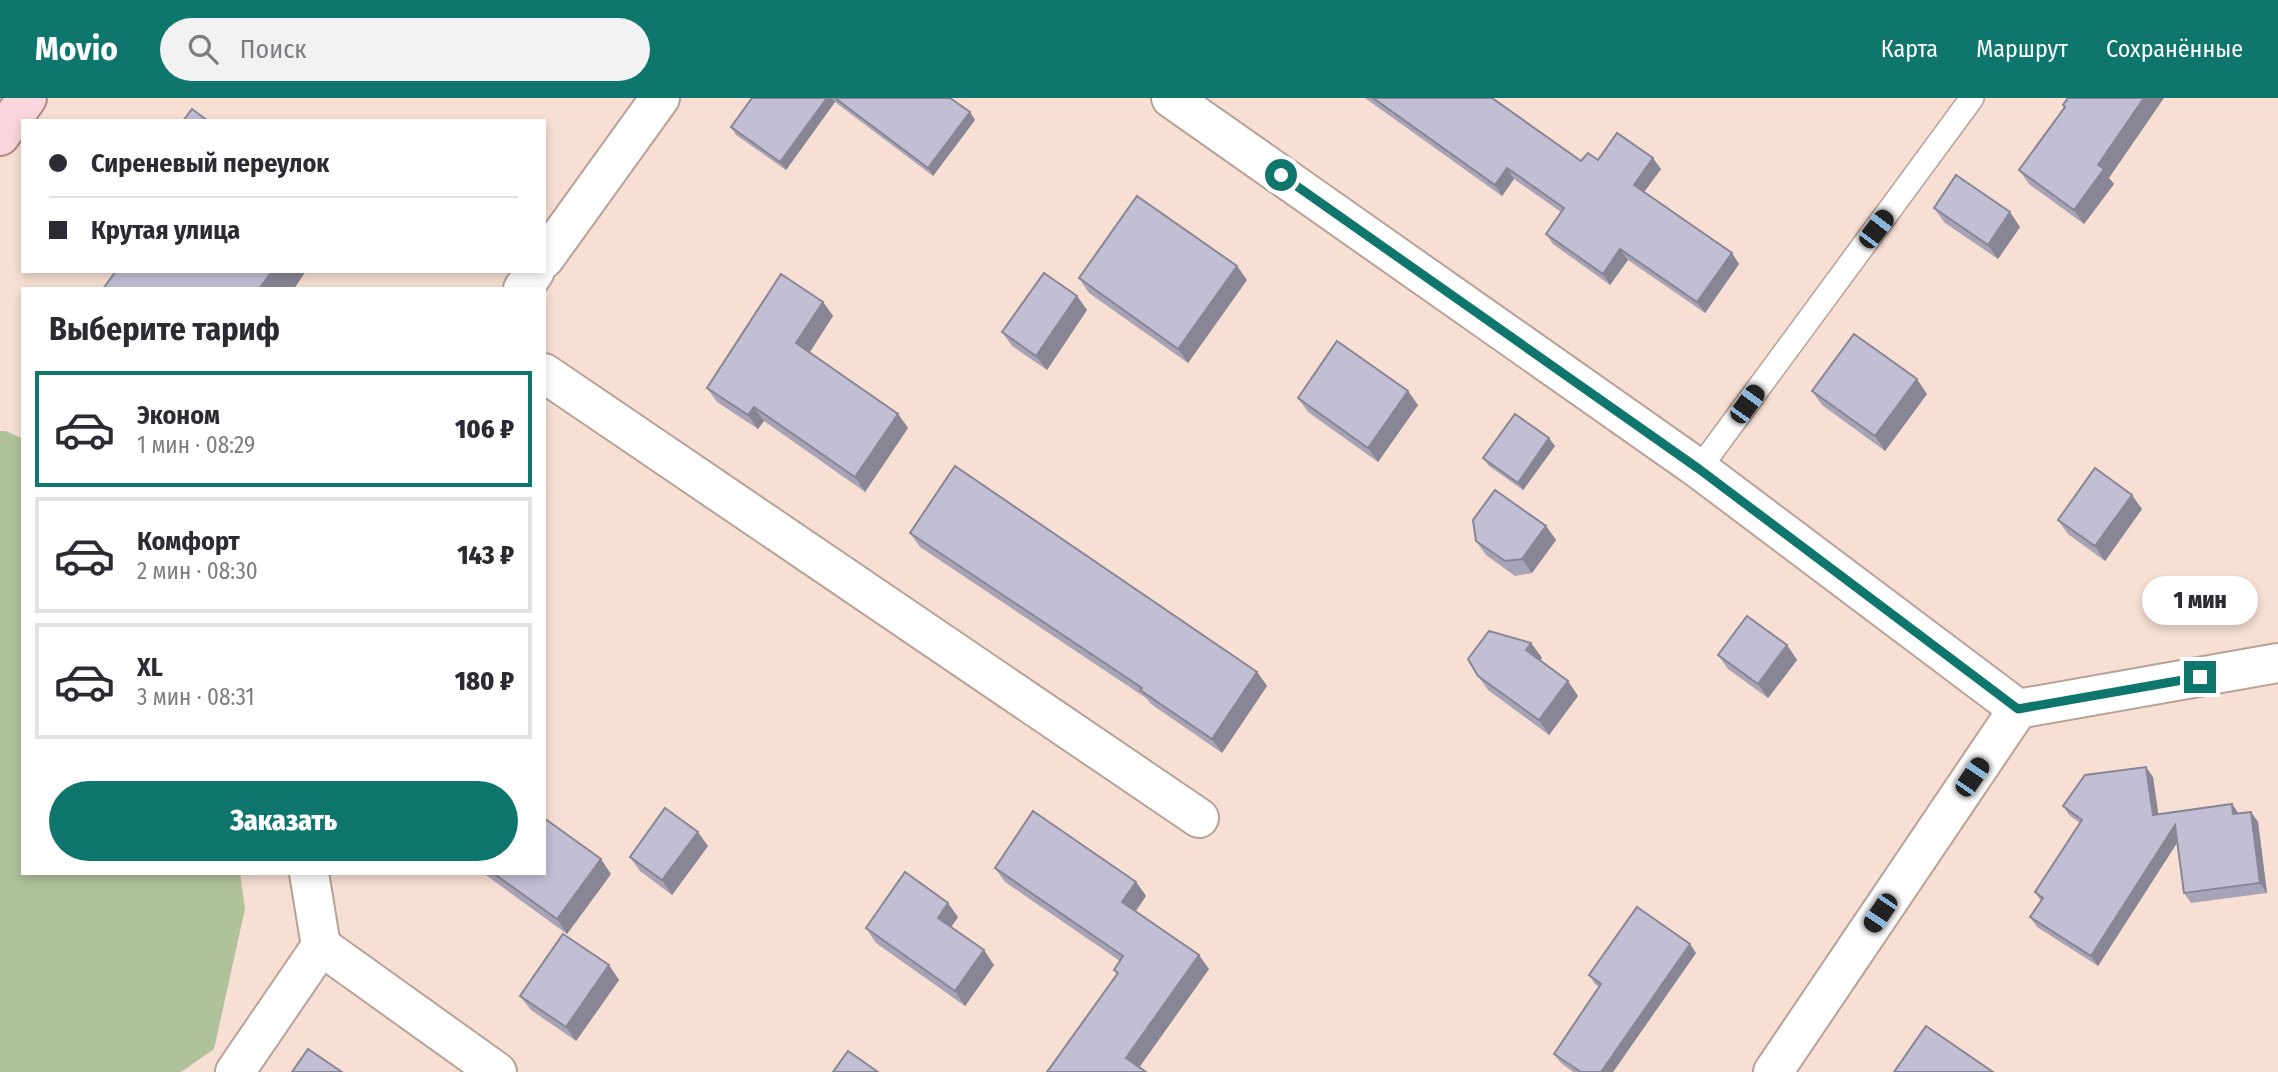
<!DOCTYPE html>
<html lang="ru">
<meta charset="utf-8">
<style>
:root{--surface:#fff;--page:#f2f2f3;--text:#2b2b33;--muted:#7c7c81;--line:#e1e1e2;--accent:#0f766e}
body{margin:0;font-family:"Fira Sans Condensed",sans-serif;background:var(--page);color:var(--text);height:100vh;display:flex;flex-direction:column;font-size:26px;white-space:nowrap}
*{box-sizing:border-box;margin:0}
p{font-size:23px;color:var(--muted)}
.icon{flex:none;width:38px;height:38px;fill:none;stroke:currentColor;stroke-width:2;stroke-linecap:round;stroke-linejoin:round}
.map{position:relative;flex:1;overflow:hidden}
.side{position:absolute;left:21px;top:189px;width:525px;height:588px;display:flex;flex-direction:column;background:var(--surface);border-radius:0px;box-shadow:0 4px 10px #0003}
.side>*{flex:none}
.top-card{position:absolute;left:21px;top:21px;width:525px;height:154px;border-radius:0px;box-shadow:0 4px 10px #0003;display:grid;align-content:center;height:154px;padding:0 28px;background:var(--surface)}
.end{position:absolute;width:32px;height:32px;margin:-16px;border:9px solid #0f766e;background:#fff;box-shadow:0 0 0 4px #fff}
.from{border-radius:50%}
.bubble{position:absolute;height:49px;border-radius:24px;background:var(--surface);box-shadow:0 4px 10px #0003;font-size:23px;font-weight:800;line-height:49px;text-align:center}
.car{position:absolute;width:21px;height:42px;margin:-21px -10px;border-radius:9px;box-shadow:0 0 5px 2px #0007;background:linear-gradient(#222 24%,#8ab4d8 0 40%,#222 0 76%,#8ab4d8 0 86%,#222 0)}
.top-card b{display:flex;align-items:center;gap:24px;height:66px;font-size:26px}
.top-card b+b{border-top:2px solid var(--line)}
.top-card i{width:18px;height:18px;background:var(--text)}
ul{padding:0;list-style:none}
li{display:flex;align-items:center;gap:21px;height:116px;margin:0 14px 10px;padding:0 14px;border:4px solid var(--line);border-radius:0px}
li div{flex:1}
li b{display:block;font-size:26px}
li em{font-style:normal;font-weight:800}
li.active{border-color:var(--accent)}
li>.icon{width:63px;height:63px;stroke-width:1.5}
h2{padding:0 28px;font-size:32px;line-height:84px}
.action{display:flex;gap:14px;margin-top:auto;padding:14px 28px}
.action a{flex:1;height:80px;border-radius:42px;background:var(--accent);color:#fff;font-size:28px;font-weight:800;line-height:80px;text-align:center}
header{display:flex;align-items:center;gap:42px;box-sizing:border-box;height:98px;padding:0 35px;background:var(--accent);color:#fff}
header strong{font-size:33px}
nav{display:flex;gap:38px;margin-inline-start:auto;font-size:24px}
.search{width:490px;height:63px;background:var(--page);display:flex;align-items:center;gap:18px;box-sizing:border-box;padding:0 24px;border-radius:38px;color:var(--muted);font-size:26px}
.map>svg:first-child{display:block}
.green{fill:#b0c29c}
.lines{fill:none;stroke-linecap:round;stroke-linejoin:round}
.service-casing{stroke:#b8a196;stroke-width:26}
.minor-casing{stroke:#b8a196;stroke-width:42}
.primary-casing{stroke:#b1898d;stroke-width:42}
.service{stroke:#fff;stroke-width:23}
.minor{stroke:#fff;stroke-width:38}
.primary{stroke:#f8d6dc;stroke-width:38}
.wall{fill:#a7a4b7}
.shaded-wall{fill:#888695}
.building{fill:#c2bfd5;stroke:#888695;stroke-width:2}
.route{stroke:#0f766e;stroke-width:9}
</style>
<header>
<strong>Movio</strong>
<div class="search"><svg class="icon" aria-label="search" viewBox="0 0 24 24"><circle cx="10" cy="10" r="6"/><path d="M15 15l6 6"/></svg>Поиск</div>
<nav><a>Карта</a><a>Маршрут</a><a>Сохранённые</a></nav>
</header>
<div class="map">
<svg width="2278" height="974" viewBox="0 0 2278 974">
<rect width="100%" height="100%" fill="#f7dfd3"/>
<polygon class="green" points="0,333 6,333 23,341 23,775 240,775 245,811 214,951 181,974 0,974"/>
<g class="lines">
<g class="service-casing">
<polyline id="service" points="1699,371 1972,0"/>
</g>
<g class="minor-casing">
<g id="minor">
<polyline points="1171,0 1699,371 2018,611"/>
<polyline points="544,161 660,0"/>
<polyline points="523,191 535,173"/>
<polyline points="544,275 1199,720"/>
<polyline points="321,848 497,974"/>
<polyline points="235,974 321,848 309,775"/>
<polyline points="1773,974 2018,611 2278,565"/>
</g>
</g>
<g class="primary-casing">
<polyline id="primary" points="0,38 27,0"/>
</g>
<use href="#service" class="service"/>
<use href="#minor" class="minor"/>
<use href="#primary" class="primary"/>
</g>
<g class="wall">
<polygon points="752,0 950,0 970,14 975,22 933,78 835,4 786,72 736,37 731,29"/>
<polygon points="1365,0 1492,0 1581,63 1598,62 1661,71 1644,94 1739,166 1705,215 1628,162 1610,187 1553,146 1546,136 1561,114 1514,81 1502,98"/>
<polygon points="2068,0 2109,80 2114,86 2084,126 2029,86 2019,72 2064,9 2063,7"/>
<polygon points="1934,110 2020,129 1998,161 1945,125"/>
<polygon points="1237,168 1247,182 1188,265 1089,195 1079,180"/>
<polygon points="1077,198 1087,212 1047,272 1012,248 1002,234"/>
<polygon points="823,204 833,218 809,255 898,316 908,330 865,394 764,323 758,331 717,304 707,290"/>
<polygon points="1812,293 1927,296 1885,353 1822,307"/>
<polygon points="1298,300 1418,307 1378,364 1308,314"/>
<polygon points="1555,348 1523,392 1489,368 1483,360"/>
<polygon points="2142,411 2105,463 2068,436 2058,422"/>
<polygon points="1546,428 1556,442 1532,475 1515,478 1486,457 1476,443"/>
<polygon points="910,435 1257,574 1267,588 1222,655 1151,606 1146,600 920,449"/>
<polygon points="1531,545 1542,560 1540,562 1578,598 1549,637 1488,592 1478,578"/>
<polygon points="1787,547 1797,562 1768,600 1728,571 1718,557"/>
<polygon points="2153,679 2158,717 2232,706 2238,715 2251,714 2258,724 2267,795 2191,805 2184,795 2177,745 2098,868 2037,829 2030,819 2041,803 2035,794 2080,725 2070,718 2063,708"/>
<polygon points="708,748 672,797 640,773 630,759"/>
<polygon points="995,770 1136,784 1146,798 1136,813 1209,871 1139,969 1047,974 1117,876 1114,872 1120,863 1005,784"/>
<polygon points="483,775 544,775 611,776 567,836"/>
<polygon points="958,819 951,829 994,867 965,908 876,845 866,830"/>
<polygon points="1696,855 1613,974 1573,974 1561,965 1554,956 1599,889 1595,886 1589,877"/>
<polygon points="609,867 619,882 576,943 531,912 520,898"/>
</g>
<g class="shaded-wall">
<polygon points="827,0 832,0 835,4 786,72 780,64"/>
<polygon points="2144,0 2164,0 2109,80 2114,86 2084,126 2074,112 2098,67"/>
<polygon points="970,14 975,22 933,78 928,70"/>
<polygon points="1653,60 1661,71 1641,98 1634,87"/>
<polygon points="1507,70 1514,81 1502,98 1495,87"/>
<polygon points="2010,114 2020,129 1998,161 1988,147"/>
<polygon points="1620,151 1628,162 1610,187 1603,176"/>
<polygon points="1732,155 1739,166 1705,215 1697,204"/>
<polygon points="1237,168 1247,182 1188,265 1178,251"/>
<polygon points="272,173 306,173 294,191 259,191"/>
<polygon points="1077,198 1087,212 1047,272 1036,258"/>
<polygon points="823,204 833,218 806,260 796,245"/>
<polygon points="1917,281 1927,296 1885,353 1875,338"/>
<polygon points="1408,293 1418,307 1378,364 1368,350"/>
<polygon points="754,309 764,323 758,331 748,317"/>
<polygon points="898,316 908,330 865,394 855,379"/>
<polygon points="1549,340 1555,348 1523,392 1518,385"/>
<polygon points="2132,397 2142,411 2105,463 2095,448"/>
<polygon points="1546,428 1556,442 1532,475 1522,461"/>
<polygon points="1531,545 1542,560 1536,567 1526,552"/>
<polygon points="1787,547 1797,562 1768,600 1758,586"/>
<polygon points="1257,574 1267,588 1222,655 1212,641"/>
<polygon points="1568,583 1578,598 1549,637 1539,622"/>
<polygon points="2146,669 2153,679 2160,727 2153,717"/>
<polygon points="2232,706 2239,716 2233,716"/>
<polygon points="2251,714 2258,724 2267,795 2260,785"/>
<polygon points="2175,727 2182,737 2098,868 2091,858"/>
<polygon points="698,734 708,748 672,797 662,782"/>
<polygon points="601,761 611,776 567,836 557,821"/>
<polygon points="1136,784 1146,798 1132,818 1122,804"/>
<polygon points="948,805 958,819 948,834 938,820"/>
<polygon points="1690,846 1696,855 1613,974 1601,974"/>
<polygon points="984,852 994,867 965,908 955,893"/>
<polygon points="1199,857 1209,871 1136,974 1126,960"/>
<polygon points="609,867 619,882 576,943 566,929"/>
</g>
<g class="building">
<polygon points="752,0 827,0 780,64 731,29"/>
<polygon points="835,0 950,0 970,14 928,70"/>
<polygon points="1373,0 1492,0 1581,63 1588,55 1598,62 1617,35 1653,60 1634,87 1732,155 1697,204 1620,151 1603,176 1546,136 1564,110 1507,70 1495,87"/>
<polygon points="2068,0 2144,0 2098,67 2104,71 2074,112 2019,72 2065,9 2063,7"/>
<polygon points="192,11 208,23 183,23"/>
<polygon points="1956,77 2010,114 1988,147 1934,110"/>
<polygon points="1137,98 1237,168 1178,251 1079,180"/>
<polygon points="116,173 272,173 259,191 103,191"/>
<polygon points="1044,175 1077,198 1036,258 1002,234"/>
<polygon points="781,176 823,204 796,245 898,316 855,379 754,309 748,317 707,290"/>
<polygon points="1854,236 1917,281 1875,338 1812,293"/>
<polygon points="1337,243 1408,293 1368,350 1298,300"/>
<polygon points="1515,316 1549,340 1518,385 1483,360"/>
<polygon points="955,368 1257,574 1212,641 1140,592 1142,590 910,435"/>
<polygon points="2095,370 2132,397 2095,448 2058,422"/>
<polygon points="1495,392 1546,428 1522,461 1505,463 1476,443 1473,422"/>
<polygon points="1747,518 1787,547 1758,586 1718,557"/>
<polygon points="1489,533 1531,545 1526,552 1568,583 1539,622 1478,578 1468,561"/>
<polygon points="2146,669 2153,717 2232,706 2233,716 2251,714 2260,785 2184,795 2175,727 2091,858 2030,819 2043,800 2035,794 2082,722 2063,708 2085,677"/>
<polygon points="665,710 698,734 662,782 630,759"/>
<polygon points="1033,713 1136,784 1122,804 1199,857 1126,960 1146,974 1047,974 1118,875 1114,872 1123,858 995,770"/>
<polygon points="544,720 601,761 557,821 493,775 544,775"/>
<polygon points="905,774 948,805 938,820 984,852 955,893 866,830"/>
<polygon points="1637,809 1690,846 1601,974 1581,974 1554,956 1601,886 1589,877"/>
<polygon points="563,836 609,867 566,929 520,898"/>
<polygon points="1926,928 1993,974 1894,974"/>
<polygon points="308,951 342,974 292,974"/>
<polygon points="848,953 878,974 833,974"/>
</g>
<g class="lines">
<polyline class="route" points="1281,77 1699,371 2018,611 2200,579"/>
</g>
</svg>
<i class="end from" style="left:1281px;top:77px"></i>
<i class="end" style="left:2200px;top:579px"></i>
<div class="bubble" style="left:2142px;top:478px;width:116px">1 мин</div>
<i class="car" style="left:1876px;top:131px;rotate:37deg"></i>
<i class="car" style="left:1747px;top:306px;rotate:36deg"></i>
<i class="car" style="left:1972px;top:679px;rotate:34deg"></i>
<i class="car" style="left:1880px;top:815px;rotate:214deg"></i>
<div class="top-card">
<b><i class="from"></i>Сиреневый переулок</b>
<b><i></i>Крутая улица</b>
</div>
<section class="side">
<h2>Выберите тариф</h2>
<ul>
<li class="active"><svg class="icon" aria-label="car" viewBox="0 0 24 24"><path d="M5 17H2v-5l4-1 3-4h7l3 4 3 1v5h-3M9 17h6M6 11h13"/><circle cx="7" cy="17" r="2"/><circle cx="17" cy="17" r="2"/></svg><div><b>Эконом</b><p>1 мин · 08:29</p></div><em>106 ₽</em></li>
<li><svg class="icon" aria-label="car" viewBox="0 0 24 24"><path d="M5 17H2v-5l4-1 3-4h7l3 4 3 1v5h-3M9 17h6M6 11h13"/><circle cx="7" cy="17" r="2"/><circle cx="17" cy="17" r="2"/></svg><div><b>Комфорт</b><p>2 мин · 08:30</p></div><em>143 ₽</em></li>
<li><svg class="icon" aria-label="car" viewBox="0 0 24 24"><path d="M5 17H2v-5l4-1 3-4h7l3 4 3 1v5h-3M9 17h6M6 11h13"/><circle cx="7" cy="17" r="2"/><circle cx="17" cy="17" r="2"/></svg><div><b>XL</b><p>3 мин · 08:31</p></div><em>180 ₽</em></li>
</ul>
<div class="action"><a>Заказать</a></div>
</section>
</div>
